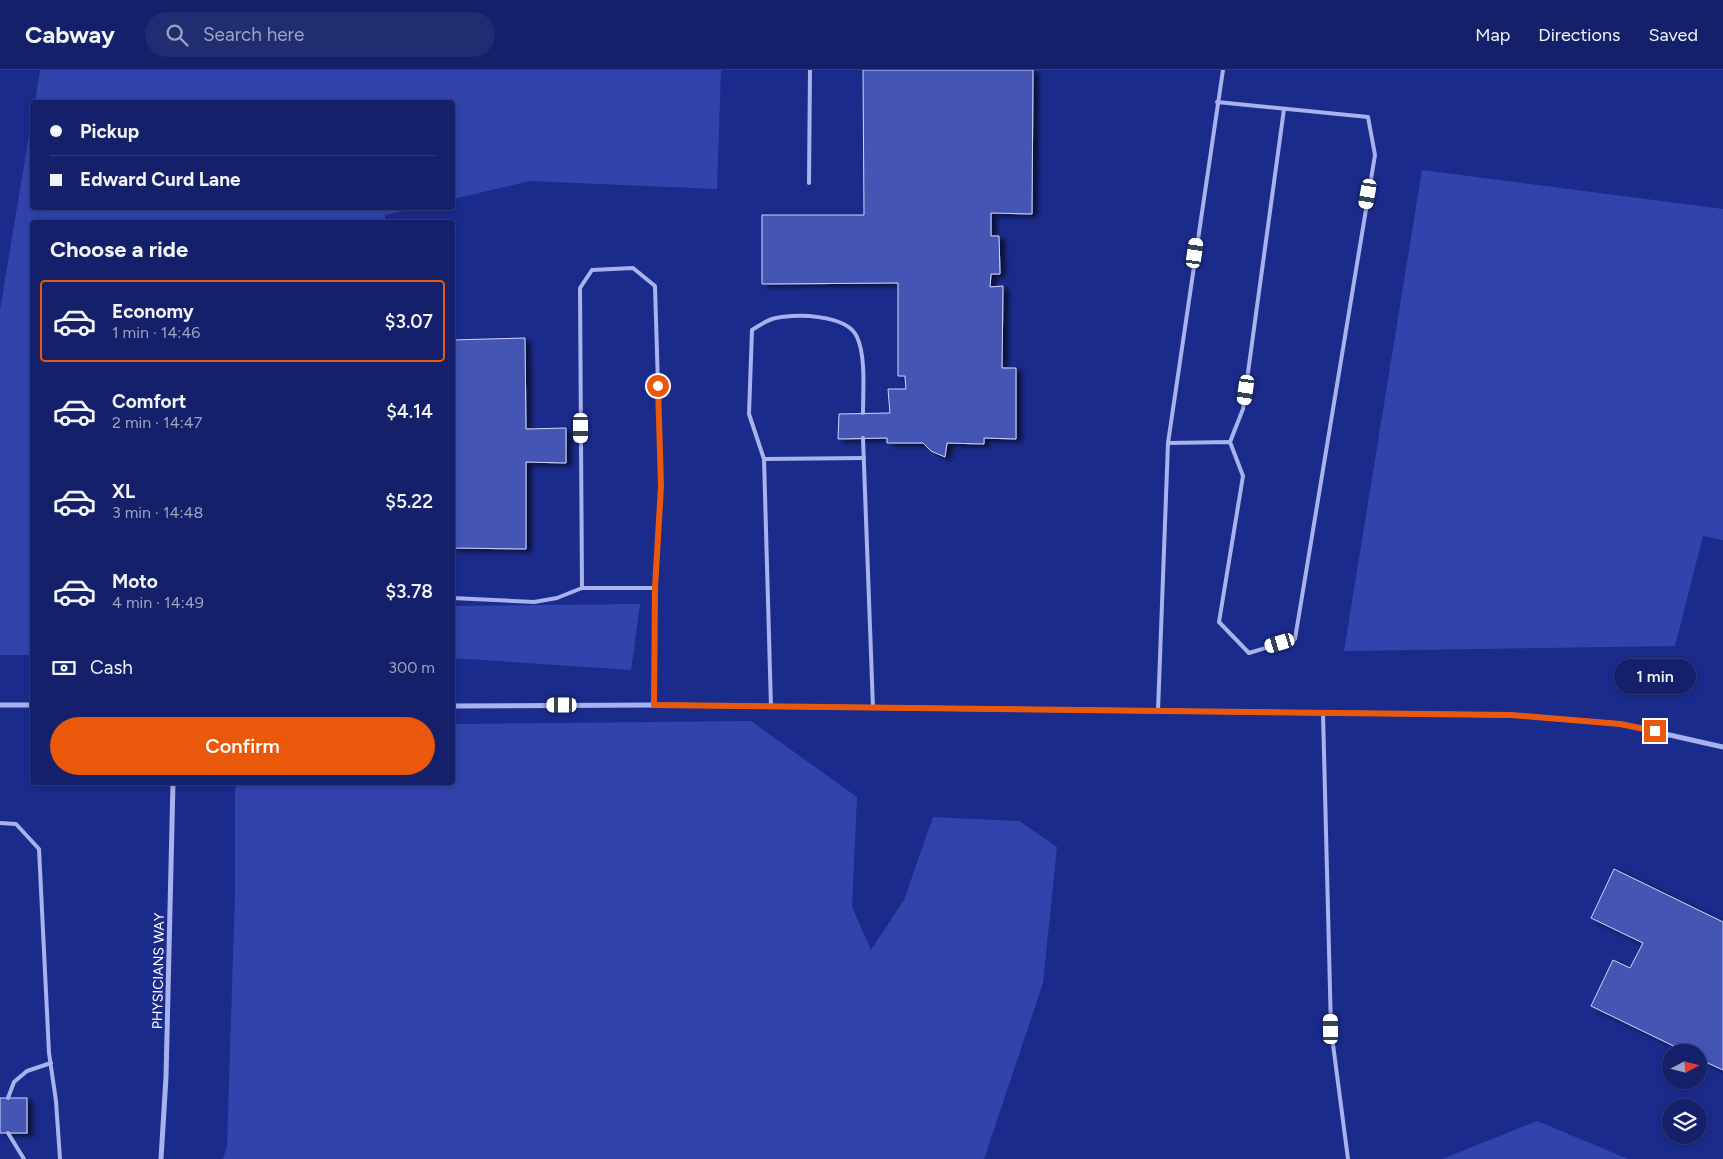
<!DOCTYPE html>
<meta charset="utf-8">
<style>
:root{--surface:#142069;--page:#212d71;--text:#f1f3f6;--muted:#9da3c0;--line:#333e7d;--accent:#ea580c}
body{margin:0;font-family:Figtree,sans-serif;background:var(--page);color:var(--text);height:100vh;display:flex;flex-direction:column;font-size:19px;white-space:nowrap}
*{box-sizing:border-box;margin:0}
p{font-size:16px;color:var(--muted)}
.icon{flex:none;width:28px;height:28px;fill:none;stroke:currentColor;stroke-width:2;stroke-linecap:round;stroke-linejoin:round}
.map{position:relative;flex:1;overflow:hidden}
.details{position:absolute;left:30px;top:150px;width:425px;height:565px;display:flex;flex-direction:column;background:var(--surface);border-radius:5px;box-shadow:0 2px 8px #0003,0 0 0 1px var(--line)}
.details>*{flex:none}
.banner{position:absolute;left:30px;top:30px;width:425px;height:110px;border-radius:5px;box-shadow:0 2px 8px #0003,0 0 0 1px var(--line);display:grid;align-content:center;height:110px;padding:0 20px;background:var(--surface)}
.needle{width:32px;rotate:83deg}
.fabs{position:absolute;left:1662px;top:974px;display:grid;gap:10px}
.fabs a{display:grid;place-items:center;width:45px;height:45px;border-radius:50%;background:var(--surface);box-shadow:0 2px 8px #0003,0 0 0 1px var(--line);font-size:25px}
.end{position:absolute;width:22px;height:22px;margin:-11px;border:6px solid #ea580c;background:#fff;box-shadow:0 0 0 2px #fff}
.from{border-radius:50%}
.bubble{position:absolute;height:35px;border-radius:18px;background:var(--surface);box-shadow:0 2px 8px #0003,0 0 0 1px var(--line);font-size:16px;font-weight:600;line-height:35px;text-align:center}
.car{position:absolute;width:15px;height:30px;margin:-15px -8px;border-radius:6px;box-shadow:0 0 4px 1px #0007;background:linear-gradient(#fff 24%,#345 0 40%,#fff 0 76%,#345 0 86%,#fff 0)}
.banner b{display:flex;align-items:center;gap:18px;height:48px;font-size:19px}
.banner b+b{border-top:1px solid var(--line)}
.banner i{width:12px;height:12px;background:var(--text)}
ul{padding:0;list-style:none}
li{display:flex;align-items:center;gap:15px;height:82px;margin:0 10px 8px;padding:0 10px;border:2px solid transparent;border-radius:5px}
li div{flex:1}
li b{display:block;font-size:19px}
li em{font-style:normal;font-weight:600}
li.on{border-color:var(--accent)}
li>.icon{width:45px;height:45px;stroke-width:1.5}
h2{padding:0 20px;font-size:22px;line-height:60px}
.pay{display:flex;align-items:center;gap:12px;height:55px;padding:0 20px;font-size:19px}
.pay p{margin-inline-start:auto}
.primary-button{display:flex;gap:10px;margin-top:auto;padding:10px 20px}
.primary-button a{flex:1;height:58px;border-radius:30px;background:var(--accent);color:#fff;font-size:20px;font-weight:600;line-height:58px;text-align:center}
header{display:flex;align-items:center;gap:30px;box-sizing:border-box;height:70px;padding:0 25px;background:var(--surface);border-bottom:1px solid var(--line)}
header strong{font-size:24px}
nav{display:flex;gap:28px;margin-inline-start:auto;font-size:18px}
.search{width:350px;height:45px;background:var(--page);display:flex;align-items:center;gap:12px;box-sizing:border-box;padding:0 18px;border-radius:28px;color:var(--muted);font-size:19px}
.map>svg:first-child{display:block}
.green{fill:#3244ac}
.building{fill:#4454b4;stroke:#cdd4f9;filter:url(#shadow)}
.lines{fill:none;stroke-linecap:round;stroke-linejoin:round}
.service{stroke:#a8b2ed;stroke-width:4}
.minor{stroke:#a8b2ed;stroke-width:5}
.route{stroke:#ea580c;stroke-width:6}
.labels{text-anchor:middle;stroke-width:5;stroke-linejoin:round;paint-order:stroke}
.street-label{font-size:14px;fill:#fff;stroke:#1b2b8c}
</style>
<header>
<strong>Cabway</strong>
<div class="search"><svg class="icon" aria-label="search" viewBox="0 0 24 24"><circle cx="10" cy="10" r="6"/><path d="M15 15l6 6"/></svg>Search here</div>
<nav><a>Map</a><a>Directions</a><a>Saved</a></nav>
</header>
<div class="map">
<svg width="1723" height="1089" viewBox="0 0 1723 1089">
<defs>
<filter id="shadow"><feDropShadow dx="5.5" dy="3" stdDeviation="2.5" flood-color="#0009"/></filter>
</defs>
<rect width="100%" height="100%" fill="#1b2b8c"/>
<g class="green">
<polygon points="40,0 721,0 717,119 530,111 453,129 452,32 35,32"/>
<polygon points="32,47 32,138 418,138 385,145 385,152 32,152 32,585 0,585 0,240"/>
<polygon points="1422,100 1723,139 1723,470 1703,466 1675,576 1344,581"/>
<polygon points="640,534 631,600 453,588 453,536"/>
<polygon points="751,651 857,727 852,837 871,880 904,830 933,747 1019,751 1057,777 1043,913 984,1089 223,1089 227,1076 235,824 235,719 237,713 452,712 453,654"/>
<polygon points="1537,1051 1628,1089 1442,1089"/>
</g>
<g class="building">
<polygon points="863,0 1033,0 1032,144 991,143 991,166 999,166 1000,204 991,204 990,217 1003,216 1002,298 1016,298 1016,369 984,368 984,374 947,373 945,387 931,381 923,373 887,373 887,368 838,369 839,344 890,343 888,319 906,319 905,306 898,306 898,213 762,214 762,145 864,145"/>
<polygon points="525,268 526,359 566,358 566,393 526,392 526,479 452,478 452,270"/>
<polygon points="1614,799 1723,852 1723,1000 1699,989 1699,982 1686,982 1591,936 1613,890 1630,898 1643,873 1591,848"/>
<rect x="0" y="1028" width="27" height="35"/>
</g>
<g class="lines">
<g class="service">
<polyline points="809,113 810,0"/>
<polyline points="863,368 873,638"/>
<polyline points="1230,372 1243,339 1284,39"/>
<polyline points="1168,373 1230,372 1243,406 1219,552 1249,583 1295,569 1375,85 1368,47 1217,32"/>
<polyline points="764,389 864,388"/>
<polyline points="582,518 580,218 592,200 633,198 655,216 661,416 655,518"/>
<polyline points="452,528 534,532 557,528 582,518 655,518 654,635"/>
<path d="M771 637 764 389 749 344 752 260C758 256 766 251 772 249 793 243 847 244 857 267 866 286 863 322 863 343"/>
<polyline points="1158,641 1168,373 1223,0"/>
<polyline points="1323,643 1331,959 1348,1089"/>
<polyline points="0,753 16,754 39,779 49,983 56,1031 60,1089"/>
<polyline points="8,1028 14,1012 27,1001 51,993"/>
<polyline points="8,1063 24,1089"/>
</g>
<g class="minor">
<polyline points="0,635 32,635"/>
<polyline points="452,636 654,635 1511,645 1621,654 1723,677"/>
<polyline points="161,1089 166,1007 173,712"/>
</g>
</g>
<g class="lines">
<polyline class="route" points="658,316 661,416 655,518 654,635 1511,645 1620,654 1655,661"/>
</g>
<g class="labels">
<g class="street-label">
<text transform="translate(158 901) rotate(-89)" y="5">PHYSICIANS WAY</text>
</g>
</g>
</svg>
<div class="fabs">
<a><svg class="needle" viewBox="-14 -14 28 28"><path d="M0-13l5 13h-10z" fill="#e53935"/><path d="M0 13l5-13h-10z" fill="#9da3c0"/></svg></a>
<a><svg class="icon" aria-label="layers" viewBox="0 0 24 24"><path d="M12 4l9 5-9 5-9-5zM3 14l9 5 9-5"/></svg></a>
</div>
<i class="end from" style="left:658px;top:316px"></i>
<i class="end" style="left:1655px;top:661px"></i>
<div class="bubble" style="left:1614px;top:589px;width:82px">1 min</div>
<i class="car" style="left:1368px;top:124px;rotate:190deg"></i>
<i class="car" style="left:1195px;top:183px;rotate:8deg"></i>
<i class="car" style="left:1246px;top:320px;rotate:188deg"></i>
<i class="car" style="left:581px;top:358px;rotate:180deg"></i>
<i class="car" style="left:1280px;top:573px;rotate:253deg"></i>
<i class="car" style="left:562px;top:635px;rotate:270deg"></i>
<i class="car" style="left:1331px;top:959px;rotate:359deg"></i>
<div class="banner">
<b><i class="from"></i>Pickup</b>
<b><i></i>Edward Curd Lane</b>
</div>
<section class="details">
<h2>Choose a ride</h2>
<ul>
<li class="on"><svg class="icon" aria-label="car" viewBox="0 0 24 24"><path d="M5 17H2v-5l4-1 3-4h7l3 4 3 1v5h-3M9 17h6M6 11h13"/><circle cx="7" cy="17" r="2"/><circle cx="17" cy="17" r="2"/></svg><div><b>Economy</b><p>1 min · 14:46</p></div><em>$3.07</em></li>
<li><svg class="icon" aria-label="car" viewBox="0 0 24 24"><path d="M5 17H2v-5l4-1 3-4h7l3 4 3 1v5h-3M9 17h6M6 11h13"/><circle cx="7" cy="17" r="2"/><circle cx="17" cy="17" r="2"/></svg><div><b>Comfort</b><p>2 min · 14:47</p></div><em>$4.14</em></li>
<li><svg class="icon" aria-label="car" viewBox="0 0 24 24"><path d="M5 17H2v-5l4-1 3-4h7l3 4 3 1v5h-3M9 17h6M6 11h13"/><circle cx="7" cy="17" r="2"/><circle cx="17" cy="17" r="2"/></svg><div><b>XL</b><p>3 min · 14:48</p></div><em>$5.22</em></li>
<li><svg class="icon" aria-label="car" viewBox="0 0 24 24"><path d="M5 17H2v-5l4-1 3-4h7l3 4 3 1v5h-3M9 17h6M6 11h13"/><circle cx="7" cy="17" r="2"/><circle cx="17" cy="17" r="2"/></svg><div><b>Moto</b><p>4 min · 14:49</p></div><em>$3.78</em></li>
</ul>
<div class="pay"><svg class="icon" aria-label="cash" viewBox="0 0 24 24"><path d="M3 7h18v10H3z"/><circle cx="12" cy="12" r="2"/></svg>Cash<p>300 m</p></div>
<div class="primary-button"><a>Confirm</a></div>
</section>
</div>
